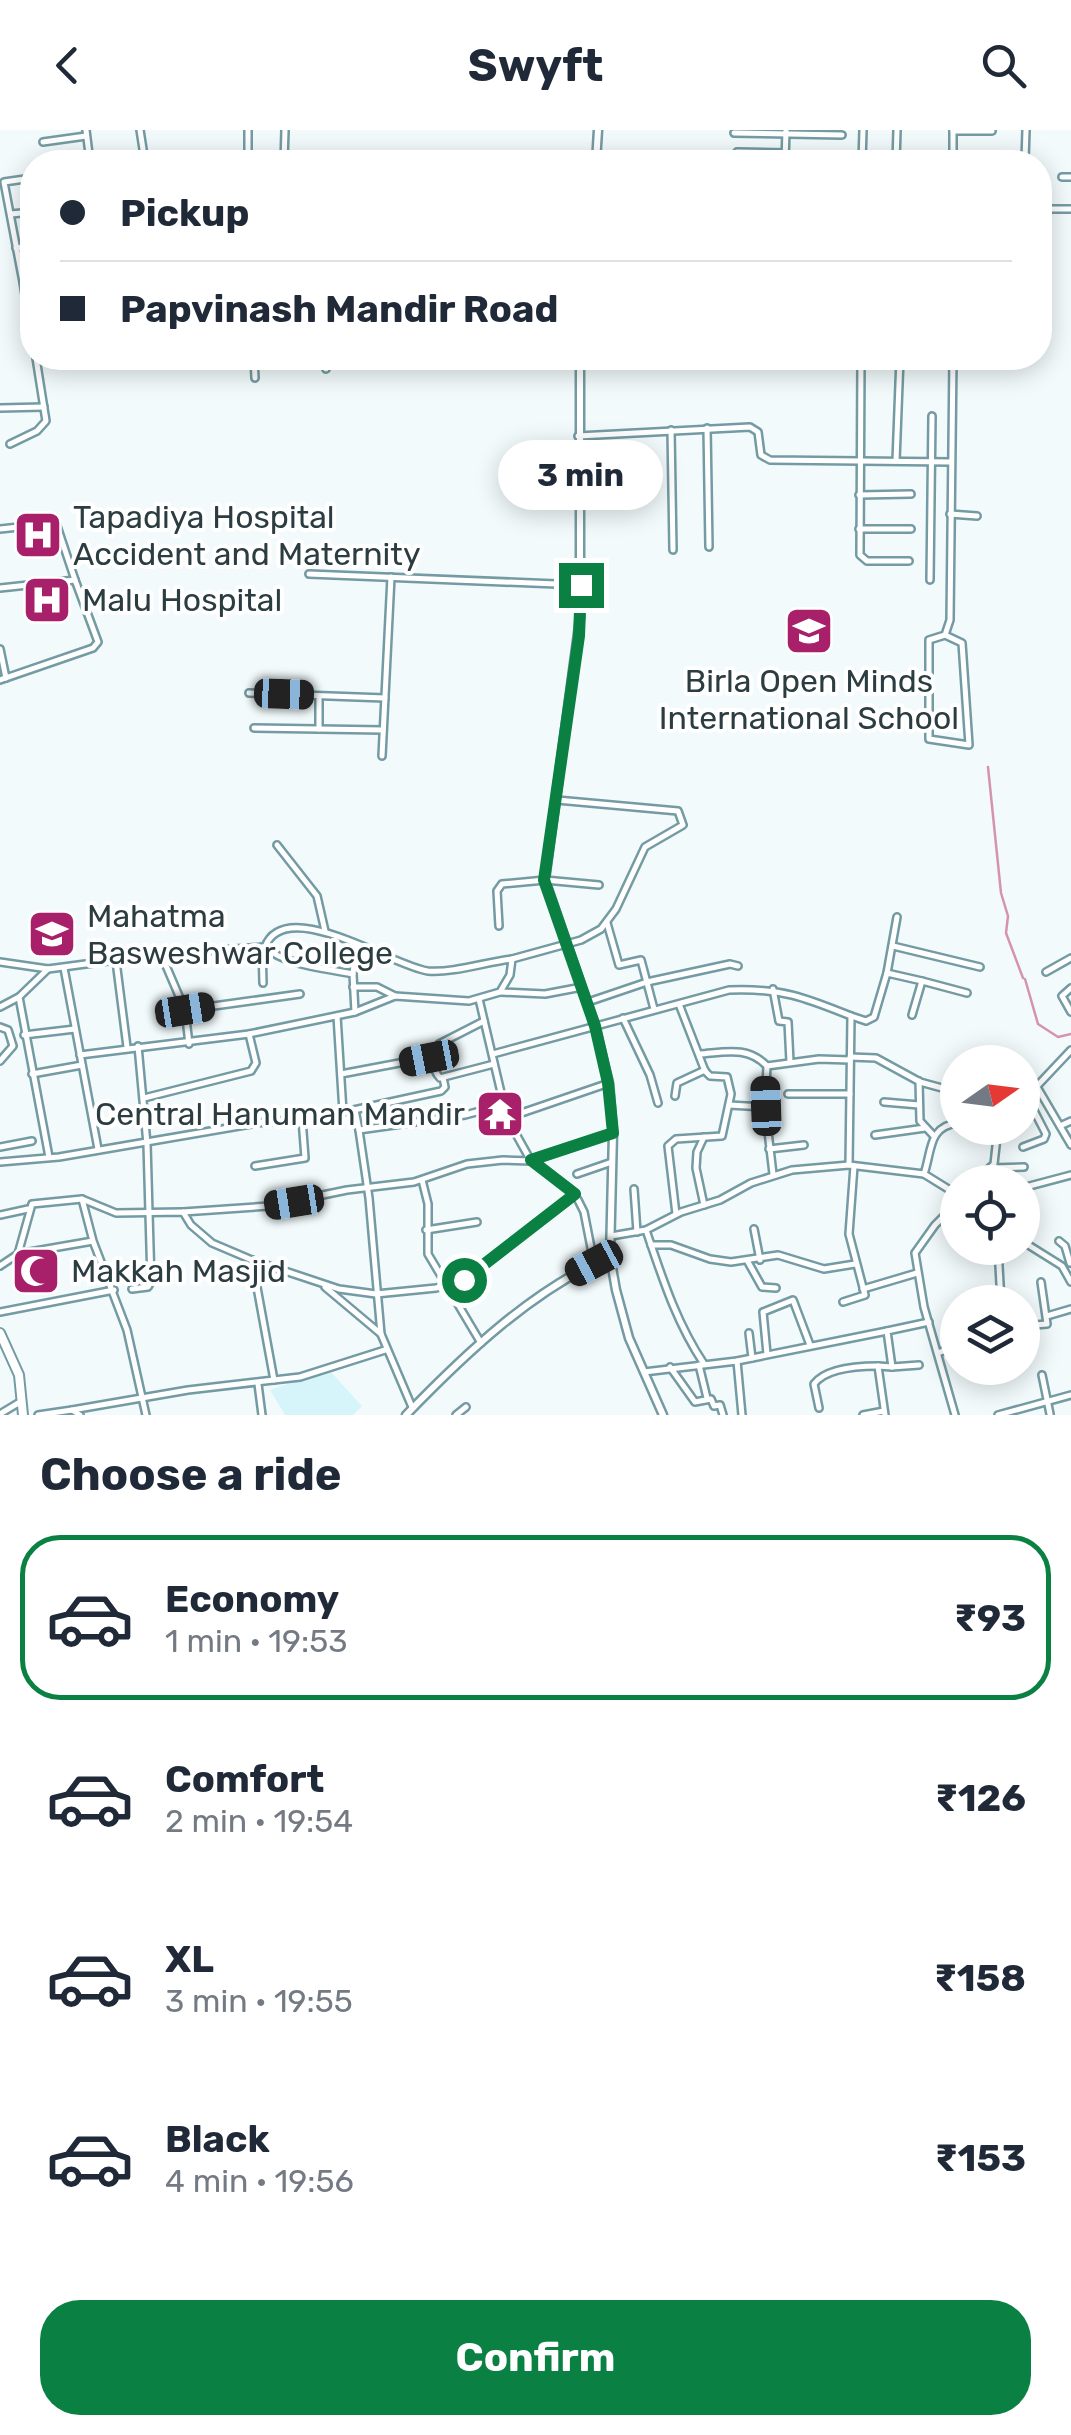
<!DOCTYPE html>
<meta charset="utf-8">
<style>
:root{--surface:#fff;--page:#f6f6f7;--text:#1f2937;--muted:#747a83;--line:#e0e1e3;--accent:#0b8043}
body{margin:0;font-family:Rubik,sans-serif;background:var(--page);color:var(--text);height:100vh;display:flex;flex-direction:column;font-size:38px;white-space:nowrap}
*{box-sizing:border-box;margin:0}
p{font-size:32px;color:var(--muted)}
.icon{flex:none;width:55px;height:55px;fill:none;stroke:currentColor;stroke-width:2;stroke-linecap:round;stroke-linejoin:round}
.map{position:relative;height:1285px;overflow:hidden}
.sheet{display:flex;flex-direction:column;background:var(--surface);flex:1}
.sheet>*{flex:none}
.hud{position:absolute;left:20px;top:20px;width:1032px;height:220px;border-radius:40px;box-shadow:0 5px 25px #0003;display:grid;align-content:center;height:220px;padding:0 40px;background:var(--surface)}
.needle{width:65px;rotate:76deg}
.fabs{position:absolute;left:940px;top:915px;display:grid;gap:20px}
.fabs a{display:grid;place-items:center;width:100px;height:100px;border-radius:50%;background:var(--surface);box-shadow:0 5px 25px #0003;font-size:50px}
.end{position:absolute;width:45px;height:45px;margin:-22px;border:12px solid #0b8043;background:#fff;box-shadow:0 0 0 5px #fff}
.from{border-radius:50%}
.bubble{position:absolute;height:70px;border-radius:35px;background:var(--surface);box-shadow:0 5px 25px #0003;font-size:32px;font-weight:700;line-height:70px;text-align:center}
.car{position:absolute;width:30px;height:60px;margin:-30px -15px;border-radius:12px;box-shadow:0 0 8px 2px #0007;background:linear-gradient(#222 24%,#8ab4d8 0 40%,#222 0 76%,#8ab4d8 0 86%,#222 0)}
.hud b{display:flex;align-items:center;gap:35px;height:95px;font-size:38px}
.hud b+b{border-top:2px solid var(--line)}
.hud i{width:25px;height:25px;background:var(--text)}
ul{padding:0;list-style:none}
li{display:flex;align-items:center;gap:30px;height:165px;margin:0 20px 15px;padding:0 20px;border:5px solid transparent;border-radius:40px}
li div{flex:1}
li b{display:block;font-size:38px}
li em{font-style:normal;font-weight:700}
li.selected{border-color:var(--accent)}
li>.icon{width:90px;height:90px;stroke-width:1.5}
h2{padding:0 40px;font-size:45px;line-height:120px}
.cta{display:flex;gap:20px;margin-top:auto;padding:20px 40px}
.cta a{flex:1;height:115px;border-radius:40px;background:var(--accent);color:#fff;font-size:40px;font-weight:700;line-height:115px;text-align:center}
header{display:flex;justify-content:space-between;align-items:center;height:130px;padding:0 40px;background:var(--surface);font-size:45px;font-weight:700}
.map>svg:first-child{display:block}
.built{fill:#d6f5fb}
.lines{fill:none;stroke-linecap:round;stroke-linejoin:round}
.stream{stroke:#d594ae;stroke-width:2.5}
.minor-casing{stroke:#749ba3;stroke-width:10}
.tertiary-casing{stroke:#749ba3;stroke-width:11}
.primary-casing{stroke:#749ba3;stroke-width:12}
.minor{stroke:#fff;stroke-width:5}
.tertiary{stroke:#fff;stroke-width:6}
.primary{stroke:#fff;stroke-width:8}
.route{stroke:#0b8043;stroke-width:12}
.labels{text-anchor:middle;stroke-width:8;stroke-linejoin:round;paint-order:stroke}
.poi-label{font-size:32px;fill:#2c3d41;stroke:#fff;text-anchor:start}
</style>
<header><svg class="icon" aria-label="back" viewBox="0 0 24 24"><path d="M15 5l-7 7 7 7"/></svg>Swyft<svg class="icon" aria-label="search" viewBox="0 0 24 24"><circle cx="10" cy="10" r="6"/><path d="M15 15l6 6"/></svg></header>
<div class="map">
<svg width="1071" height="1285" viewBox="0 0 1071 1285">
<rect width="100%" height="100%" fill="#f2fafc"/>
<polygon class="built" points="329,1240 362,1276 353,1285 285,1285 270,1260"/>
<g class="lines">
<g class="stream">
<polyline points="988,637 1001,763 1008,786 1006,803 1023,848"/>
<polyline points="1025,849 1038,894 1058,907 1071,904"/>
</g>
<g class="minor-casing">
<g id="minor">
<polyline points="86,0 90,32"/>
<polyline points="140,0 145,32"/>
<polyline points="248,0 248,32"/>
<polyline points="953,1 992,1"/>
<polyline points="953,1 953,30"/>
<polyline points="734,3 842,5"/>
<polyline points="43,12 86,6"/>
<polyline points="737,22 786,23"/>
<polyline points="953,29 1025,30"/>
<polyline points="1025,30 1026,0"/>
<polyline points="159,32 192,28"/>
<polyline points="284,32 285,0"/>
<polyline points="785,32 786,0"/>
<polyline points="862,32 863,0"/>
<polyline points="896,32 897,0"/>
<polyline points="1062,47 1071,47"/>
<polyline points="32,48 4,52 23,152 32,150"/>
<polyline points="1040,79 1071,79"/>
<polyline points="11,84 32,82"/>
<polyline points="16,118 32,116"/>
<polyline points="23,152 32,210"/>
<polyline points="254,228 255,248"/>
<polyline points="861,228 860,425 867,431 909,431"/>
<polyline points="326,239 327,228"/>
<polyline points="0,278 44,277"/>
<polyline points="707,298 709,417"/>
<polyline points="671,300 673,420"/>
<polyline points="578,306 750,297 758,302 761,325 770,330 951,332"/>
<polyline points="10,314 37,301 46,291 36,228"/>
<polyline points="896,331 900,228"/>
<polyline points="859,365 911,364"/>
<polyline points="950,384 977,386"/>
<polyline points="0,399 56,393 75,450"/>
<polyline points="859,399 911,399"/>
<polyline points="309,444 581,455"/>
<polyline points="930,450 932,286"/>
<polyline points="0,458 75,450 98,512 93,518 0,550"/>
<polyline points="945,505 962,513 969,615 929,609 929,510 945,505 950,490 953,228"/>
<polyline points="0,519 6,548"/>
<polyline points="249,563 385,568"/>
<polyline points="254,598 383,600"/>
<polyline points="319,599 319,567"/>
<polyline points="382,626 391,447"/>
<polyline points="277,715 317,766 325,801"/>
<polyline points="607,793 619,835 641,830 654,879"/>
<polyline points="499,796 497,761 502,754 545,750 599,755"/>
<polyline points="893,816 980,837"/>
<polyline points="262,817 263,853"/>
<path d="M265 817C286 836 326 838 353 844L355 882"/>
<polyline points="161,824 185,880 189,914"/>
<polyline points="116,831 127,917"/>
<path d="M0 832 48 839 161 824 265 817C285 764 394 837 428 841 454 843 486 832 512 829"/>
<polyline points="64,838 98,1019"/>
<polyline points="1046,842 1071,828"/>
<polyline points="887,843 897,787"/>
<polyline points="353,844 356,815"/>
<polyline points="922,851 967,863"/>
<polyline points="353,857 377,857 395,866"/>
<polyline points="1071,858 1062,866 1071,882"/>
<polyline points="773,859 779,891 788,892 790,932"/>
<polyline points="501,862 545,864 582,857"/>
<polyline points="19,867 49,1027"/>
<polyline points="479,869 507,988 609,953"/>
<polyline points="588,872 647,852 730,834 738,836"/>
<polyline points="0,877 19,867 48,839"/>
<polyline points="185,880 300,864"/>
<polyline points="337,886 343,982"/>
<polyline points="851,886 866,891 874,887 887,843 922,851 912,885"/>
<polyline points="623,888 650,945 658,973"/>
<path d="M484 891 439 914C429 923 432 939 440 948L494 934"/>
<polyline points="0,897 8,900 13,916 0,931"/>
<polyline points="24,905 75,899"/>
<path d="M493 924 729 860C782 858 804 867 851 886L849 1035"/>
<path d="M700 924C726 922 748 916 767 936"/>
<polyline points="80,925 249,904 355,882 395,866 469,871 500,862 510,845 512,829 581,810 601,799 616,779 645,717 683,695 678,681 557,670"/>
<polyline points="850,927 876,928 920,952 953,961"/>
<polyline points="32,944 82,935"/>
<polyline points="341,944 431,927"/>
<polyline points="919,951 920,991 933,1005"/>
<polyline points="1037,957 1071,1015"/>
<polyline points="788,964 850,964"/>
<polyline points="675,966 677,953 705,940"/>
<polyline points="144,968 251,941 256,933 249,904"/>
<polyline points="884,972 919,975"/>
<polyline points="1022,972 1071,920"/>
<polyline points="729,975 766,977"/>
<polyline points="355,980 359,1000"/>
<polyline points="507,988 531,1031 570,1059 578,1070 584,1082 594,1133"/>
<polyline points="1060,996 1071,991"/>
<polyline points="875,1005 925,998"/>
<polyline points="0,1017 32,1011"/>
<polyline points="1023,1017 1044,1009 1046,1004 1027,967"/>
<polyline points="769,1019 804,1015"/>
<polyline points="0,1032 59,1027 257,993 326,986 441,961 445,957 443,948"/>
<polyline points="255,1036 305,1028 302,989"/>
<polyline points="990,1038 1024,1037"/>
<polyline points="577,1044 612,1032"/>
<polyline points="773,1044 765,976 767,936 819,929 850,930"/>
<polyline points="924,1044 958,1065"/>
<polyline points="422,1050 428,1074 428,1124 481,1213"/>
<polyline points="974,1052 994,1034 998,998"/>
<polyline points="1022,1058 1071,1045"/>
<polyline points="634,1059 637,1102"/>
<polyline points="82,1069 116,1083 183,1082 191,1095 212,1113 252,1130 339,1159 376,1164 436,1158 463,1150 575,1065"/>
<polyline points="704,1075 696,1038 697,1022 704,1007"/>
<polyline points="183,1082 269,1076 347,1060 414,1052 467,1034 503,1030 531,1031 613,1003"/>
<polyline points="676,1084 668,1016 676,1009 722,1006 731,964 727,947 710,946 705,941 679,874"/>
<polyline points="0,1085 28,1079"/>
<polyline points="754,1099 760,1130"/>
<polyline points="426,1100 477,1092"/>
<path d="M646 1100C662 1147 676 1192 704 1234"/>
<path d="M611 1106 646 1100 681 1082 720 1070 751 1053 792 1040 849 1035 924 1044C932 1021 928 996 958 993"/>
<polyline points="93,1111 18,1124 32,1074 82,1069 93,1111 127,1200 146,1285"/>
<polyline points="1022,1111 1062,1136 1071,1152"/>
<polyline points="1059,1111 1065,1116 1070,1133"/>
<polyline points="651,1115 671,1115 710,1129 731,1132 778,1125 824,1139 855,1134"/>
<polyline points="998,1118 1001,1172"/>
<polyline points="252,1130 274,1250"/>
<polyline points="748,1132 762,1157 776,1158"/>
<polyline points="0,1136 18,1124"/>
<polyline points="325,1157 381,1204"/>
<polyline points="132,1159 148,1157 151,1152 147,1014 138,916"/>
<polyline points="863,1159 917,1143"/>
<polyline points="843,1172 865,1165 849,1104 854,1036"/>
<polyline points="0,1182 114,1160"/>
<polyline points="1047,1186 1071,1179"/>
<polyline points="1022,1196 1047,1194 1041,1152"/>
<polyline points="749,1203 752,1228"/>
<polyline points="938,1223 958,1215"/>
<polyline points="767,1224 763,1182 793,1170 810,1215"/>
<polyline points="737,1231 742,1285"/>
<polyline points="699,1235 707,1268"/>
<polyline points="670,1237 695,1272 711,1269 714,1276 720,1275 723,1285"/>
<polyline points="892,1237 919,1235"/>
<polyline points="644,1242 737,1231 887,1201"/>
<polyline points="1042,1245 1050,1284"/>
<polyline points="258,1254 262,1285"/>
<polyline points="412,1277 381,1204 369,1068 359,1000 465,985 503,975"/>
<path d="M819 1278 814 1254C826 1238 858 1236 878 1236"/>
<polyline points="72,1280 188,1260 300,1247 385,1220"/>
<polyline points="0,1284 20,1272"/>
<polyline points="38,1285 72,1280 80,1285"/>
<polyline points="456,1285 466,1277"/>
<polyline points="863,1285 884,1281"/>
<polyline points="885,1285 878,1236 892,1237 887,1201 929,1192"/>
<polyline points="955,1285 924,1177 915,1123 935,1095 958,1072"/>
<polyline points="998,1285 1071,1265"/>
</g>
</g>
<g class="tertiary-casing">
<g id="tertiary">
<polyline points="596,32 598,0"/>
<polyline points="580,228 580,488 545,750 595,896 609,953 613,1003 610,1126 616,1160 629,1208 663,1285"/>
<path d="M406 1285C465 1224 531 1161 610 1126"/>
</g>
</g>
<g class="primary-casing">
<polyline id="primary" points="0,1203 19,1245 23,1285"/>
</g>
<use href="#minor" class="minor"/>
<use href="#tertiary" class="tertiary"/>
<use href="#primary" class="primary"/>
</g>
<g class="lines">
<polyline class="route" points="464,1150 575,1064 531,1030 613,1003 608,953 595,896 544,750 579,506 581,455"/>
</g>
<defs>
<g id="hospital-square" transform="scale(2.5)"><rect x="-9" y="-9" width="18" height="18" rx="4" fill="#a72069" stroke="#fff"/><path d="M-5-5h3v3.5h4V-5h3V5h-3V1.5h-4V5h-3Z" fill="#fff"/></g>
<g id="university-square" transform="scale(2.5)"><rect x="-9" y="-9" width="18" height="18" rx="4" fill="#a72069" stroke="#fff"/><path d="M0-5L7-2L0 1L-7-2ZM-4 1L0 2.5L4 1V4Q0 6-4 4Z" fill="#fff"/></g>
<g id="temple-square" transform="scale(2.5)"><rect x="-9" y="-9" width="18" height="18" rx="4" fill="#a72069" stroke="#fff"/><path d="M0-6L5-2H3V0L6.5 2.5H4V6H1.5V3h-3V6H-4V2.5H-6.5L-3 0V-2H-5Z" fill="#fff"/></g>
<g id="mosque-square" transform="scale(2.5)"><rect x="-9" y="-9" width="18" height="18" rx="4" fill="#a72069" stroke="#fff"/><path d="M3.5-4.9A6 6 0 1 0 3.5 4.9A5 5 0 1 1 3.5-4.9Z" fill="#fff"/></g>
</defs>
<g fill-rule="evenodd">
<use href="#hospital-square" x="38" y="405"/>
<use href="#hospital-square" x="47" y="470"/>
<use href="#university-square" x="809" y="501"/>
<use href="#university-square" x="52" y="804"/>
<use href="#temple-square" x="500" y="984"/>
<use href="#mosque-square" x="36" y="1141"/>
</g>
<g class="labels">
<g class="poi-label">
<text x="73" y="398">Tapadiya Hospital<tspan x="73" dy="37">Accident and Maternity</tspan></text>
<text x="82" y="481">Malu Hospital</text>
<text x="809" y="562" text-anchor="middle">Birla Open Minds<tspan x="809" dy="37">International School</tspan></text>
<text x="87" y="797">Mahatma<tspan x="87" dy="37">Basweshwar College</tspan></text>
<text x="465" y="995" text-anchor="end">Central Hanuman Mandir</text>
<text x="71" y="1152">Makkah Masjid</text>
</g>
</g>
</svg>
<div class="fabs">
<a><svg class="needle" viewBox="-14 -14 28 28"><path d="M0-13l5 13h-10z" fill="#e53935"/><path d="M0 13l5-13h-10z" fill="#747a83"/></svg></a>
<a><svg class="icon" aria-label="locate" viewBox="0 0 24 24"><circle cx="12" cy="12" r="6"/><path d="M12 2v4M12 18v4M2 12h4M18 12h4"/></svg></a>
<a><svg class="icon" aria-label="layers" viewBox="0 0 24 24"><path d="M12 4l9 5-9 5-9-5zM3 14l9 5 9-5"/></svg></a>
</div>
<i class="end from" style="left:464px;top:1150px"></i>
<i class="end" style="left:581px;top:455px"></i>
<div class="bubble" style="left:498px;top:310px;width:165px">3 min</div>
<i class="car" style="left:284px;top:564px;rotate:92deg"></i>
<i class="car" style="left:185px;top:880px;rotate:81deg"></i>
<i class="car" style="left:429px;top:928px;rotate:259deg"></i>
<i class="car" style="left:766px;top:976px;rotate:358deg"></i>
<i class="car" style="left:294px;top:1072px;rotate:261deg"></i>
<i class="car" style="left:594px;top:1133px;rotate:242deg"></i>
<div class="hud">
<b><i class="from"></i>Pickup</b>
<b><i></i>Papvinash Mandir Road</b>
</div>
</div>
<section class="sheet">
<h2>Choose a ride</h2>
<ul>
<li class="selected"><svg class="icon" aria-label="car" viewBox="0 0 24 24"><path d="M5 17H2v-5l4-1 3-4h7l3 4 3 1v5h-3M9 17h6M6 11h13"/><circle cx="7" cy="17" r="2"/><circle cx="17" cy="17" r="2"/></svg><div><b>Economy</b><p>1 min · 19:53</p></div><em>₹93</em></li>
<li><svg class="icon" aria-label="car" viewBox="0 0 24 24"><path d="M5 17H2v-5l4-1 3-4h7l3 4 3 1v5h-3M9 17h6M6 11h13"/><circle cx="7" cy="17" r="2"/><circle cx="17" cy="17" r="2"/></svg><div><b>Comfort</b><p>2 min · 19:54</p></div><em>₹126</em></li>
<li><svg class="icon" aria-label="car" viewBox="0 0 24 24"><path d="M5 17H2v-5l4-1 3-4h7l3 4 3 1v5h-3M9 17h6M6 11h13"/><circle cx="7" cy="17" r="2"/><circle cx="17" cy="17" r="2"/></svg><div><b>XL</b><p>3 min · 19:55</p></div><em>₹158</em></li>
<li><svg class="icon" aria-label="car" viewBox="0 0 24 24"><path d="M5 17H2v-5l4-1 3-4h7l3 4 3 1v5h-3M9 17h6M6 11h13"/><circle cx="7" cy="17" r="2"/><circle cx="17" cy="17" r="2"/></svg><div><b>Black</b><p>4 min · 19:56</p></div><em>₹153</em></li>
</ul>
<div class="cta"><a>Confirm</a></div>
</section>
